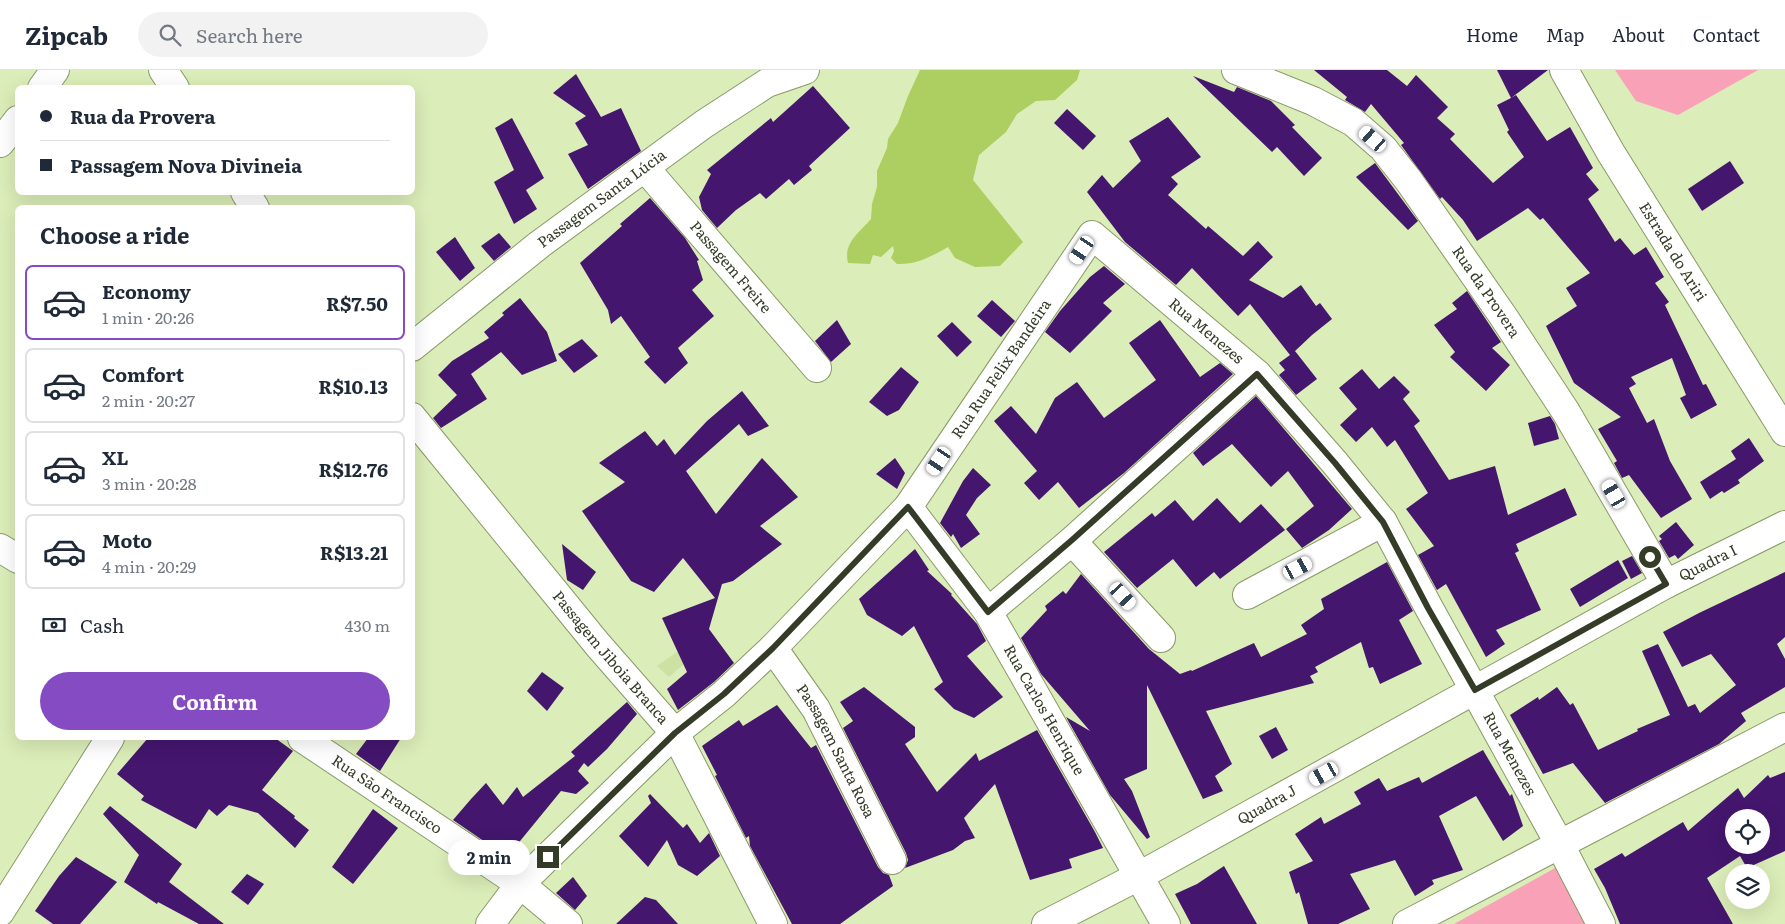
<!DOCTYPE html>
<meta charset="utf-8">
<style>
:root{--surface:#fff;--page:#f2f2f3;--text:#1f2937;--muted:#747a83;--line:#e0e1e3;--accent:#854bc2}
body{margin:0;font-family:Literata,serif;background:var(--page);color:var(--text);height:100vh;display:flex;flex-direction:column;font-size:19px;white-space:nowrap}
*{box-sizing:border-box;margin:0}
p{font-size:16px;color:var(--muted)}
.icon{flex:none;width:28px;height:28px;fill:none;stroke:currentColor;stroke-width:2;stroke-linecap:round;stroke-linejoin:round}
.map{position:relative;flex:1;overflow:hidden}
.details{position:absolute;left:15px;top:135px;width:400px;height:535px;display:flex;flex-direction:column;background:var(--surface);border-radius:8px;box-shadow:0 5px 20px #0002}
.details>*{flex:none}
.guide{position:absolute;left:15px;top:15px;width:400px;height:110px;border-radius:8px;box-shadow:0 5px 20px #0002;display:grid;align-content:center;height:110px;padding:0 25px;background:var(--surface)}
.tools{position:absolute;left:1725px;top:739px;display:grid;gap:10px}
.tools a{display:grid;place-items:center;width:45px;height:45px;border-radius:50%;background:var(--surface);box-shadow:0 5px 20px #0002;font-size:25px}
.end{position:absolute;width:22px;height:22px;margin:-11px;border:6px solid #343b26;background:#fff;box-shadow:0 0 0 2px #fff}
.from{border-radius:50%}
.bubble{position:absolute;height:35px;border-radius:18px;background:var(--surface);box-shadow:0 5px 20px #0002;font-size:16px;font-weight:700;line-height:35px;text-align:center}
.car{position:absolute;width:15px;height:30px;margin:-15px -8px;border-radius:6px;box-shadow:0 0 4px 1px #0007;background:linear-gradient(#fff 24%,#345 0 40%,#fff 0 76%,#345 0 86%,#fff 0)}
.guide b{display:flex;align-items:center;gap:18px;height:48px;font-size:19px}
.guide b+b{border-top:1px solid var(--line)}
.guide i{width:12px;height:12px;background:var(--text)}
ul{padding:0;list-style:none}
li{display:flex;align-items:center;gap:15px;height:75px;margin:0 10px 8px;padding:0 15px;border:2px solid var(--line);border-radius:8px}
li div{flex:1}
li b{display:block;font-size:19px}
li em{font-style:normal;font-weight:700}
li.on{border-color:var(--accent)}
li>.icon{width:45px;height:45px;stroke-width:1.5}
h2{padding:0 25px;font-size:22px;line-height:60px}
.pay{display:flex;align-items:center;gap:12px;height:55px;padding:0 25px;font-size:19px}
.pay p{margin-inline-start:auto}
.action{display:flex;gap:10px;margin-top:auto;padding:10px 25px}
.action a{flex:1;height:58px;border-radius:30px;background:var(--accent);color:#fff;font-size:20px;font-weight:700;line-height:58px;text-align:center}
header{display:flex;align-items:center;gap:30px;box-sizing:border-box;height:70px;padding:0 25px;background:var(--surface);border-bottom:1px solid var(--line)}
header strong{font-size:24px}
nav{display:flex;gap:28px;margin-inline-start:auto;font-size:18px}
.search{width:350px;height:45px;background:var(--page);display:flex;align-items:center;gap:12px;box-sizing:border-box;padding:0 18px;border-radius:28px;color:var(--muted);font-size:19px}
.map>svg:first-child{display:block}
.built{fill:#cde1a5}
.green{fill:#f8a1b7}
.water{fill:#adce61}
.building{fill:#44166e;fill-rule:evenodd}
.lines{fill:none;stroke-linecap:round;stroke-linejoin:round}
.street-casing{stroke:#899967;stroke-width:30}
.street{stroke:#fff;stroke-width:28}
.route{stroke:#343b26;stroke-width:6}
.labels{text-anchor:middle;stroke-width:5;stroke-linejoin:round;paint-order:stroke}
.street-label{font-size:15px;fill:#343b26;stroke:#fff}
</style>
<header>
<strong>Zipcab</strong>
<div class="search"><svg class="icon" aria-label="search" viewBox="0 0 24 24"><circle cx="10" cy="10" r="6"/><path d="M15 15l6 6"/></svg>Search here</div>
<nav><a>Home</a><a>Map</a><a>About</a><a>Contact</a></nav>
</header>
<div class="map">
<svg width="1785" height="854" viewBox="0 0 1785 854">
<rect width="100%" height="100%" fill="#dbedb8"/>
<polygon class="built" points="702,564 709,572 669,607 657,596"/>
<g class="green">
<polygon points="1615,0 1758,0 1678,45 1636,31"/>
<polygon points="1557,797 1592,854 1454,854"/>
</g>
<path class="water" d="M920 0H1080L1077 10 1055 30 1036 31 1017 44 1006 62 979 85 973 110 1023 172 1000 196 975 197 955 188 948 177C932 186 916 195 897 194L891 188 894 181 893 176 881 187 873 185 870 194 848 193C843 173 859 163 871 149L872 134 877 117V101L887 78 888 69 898 53 908 26Z"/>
<g class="building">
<polygon points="1314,0 1387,0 1407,16 1416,5 1448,37 1437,48 1455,64 1450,69 1493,113 1524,87 1507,62 1509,60 1497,35 1511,28 1497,0 1548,0 1511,28 1516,25 1547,71 1570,57 1593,98 1586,104 1599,120 1588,129 1615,172 1620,168 1634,185 1646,177 1664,207 1655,213 1669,232 1665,235 1703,315 1706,314 1717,335 1691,349 1680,328 1686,325 1672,288 1631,307 1636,314 1629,318 1647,353 1654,349 1670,391 1692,429 1661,448 1629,405 1622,408 1614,393 1617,391 1598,359 1621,347 1574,313 1546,256 1577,236 1566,218 1590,203 1543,148 1540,150 1528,138 1477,171 1463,150 1442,127 1440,129 1401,75 1404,73 1371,34 1365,42 1345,30 1347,27"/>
<polygon points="576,4 601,47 621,38 641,81 588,119 568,84 588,75 575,53 586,46 553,23"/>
<polygon points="1193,6 1234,22 1237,17 1271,31 1295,55 1292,57 1322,88 1304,106 1277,77 1272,82"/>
<polygon points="813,16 850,58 809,96 812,100 794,115 789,109 766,129 760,123 736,140 717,158 702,140 699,127 711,104 707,100 771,48 773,52"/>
<polygon points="1067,39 1096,66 1083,80 1054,53"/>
<polygon points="1168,47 1201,87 1171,107 1178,114 1168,125 1206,159 1208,156 1243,186 1258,171 1273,187 1249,210 1283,228 1301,215 1316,236 1320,233 1332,249 1312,265 1294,282 1295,281 1317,309 1296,325 1279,305 1285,300 1279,293 1290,285 1250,234 1238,246 1192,198 1176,215 1125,172 1087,122 1102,105 1113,118 1141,91 1129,71"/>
<polygon points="512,48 544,108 526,120 537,139 514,154 494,112 514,100 495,58"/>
<polygon points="1730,91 1744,113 1702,141 1688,119"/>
<polygon points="1375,93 1418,151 1408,160 1356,107"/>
<polygon points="650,128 685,168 699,190 697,191 703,210 692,220 714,246 678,278 688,293 665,314 644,292 650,287 621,246 611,254 608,240 580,193 622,156 620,154"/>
<polygon points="499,163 511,177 494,191 481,176"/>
<polygon points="455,167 475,198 460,211 436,182"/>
<polygon points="1104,196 1125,214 1103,233 1112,241 1070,283 1045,262 1060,241 1090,207"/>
<polygon points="1467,221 1501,272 1492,278 1510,295 1486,321 1450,287 1455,282 1434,255 1457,239 1452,233"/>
<polygon points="520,228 547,262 557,291 522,305 501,282 471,304 487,329 441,358 433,348 457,325 438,305 452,291 489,268 484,262 504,245 502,243"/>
<polygon points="992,230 1015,251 1001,267 977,246"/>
<polygon points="837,250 851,274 831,292 815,271"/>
<polygon points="1160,250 1200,307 1220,293 1233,304 1124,403 1079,438 1058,412 1039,430 1024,413 1037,401 994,351 1011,336 1036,364 1055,328 1077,312 1104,348 1156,310 1129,273"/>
<polygon points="952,252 972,272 957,287 937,266"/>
<polygon points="582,269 598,286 574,303 558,284"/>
<polygon points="901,297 919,312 899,340 887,346 869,332"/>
<polygon points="1362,299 1379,319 1394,306 1410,322 1403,329 1420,351 1414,356 1449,410 1495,396 1508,445 1565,418 1577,445 1516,474 1519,481 1515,483 1541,540 1496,560 1505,574 1486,587 1446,514 1437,520 1418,485 1434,476 1406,439 1428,423 1395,370 1387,377 1372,357 1356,372 1340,355 1357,339 1339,318"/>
<polygon points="742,321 769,356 748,366 739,354 686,401 716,444 762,388 798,427 760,456 782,474 733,511 722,514 709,559 734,593 714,612 678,640 667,619 687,602 662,548 715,528 683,488 654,522 631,511 582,441 625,412 599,393 645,361 657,376 664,369 675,385 707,351"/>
<polygon points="1256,326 1352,439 1329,460 1302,478 1286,459 1314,436 1288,401 1271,417 1232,374 1203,396 1193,383"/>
<polygon points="1550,346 1555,354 1559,369 1534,376 1528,353"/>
<polygon points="1749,368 1764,391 1738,410 1740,413 1724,423 1722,421 1710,429 1700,412 1736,389 1731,381"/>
<polygon points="895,388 905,403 897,419 876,404"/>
<polygon points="973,398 991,415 977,428 966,445 980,464 961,478 953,464 951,467 940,453 963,411"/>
<polygon points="1217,428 1240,453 1261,434 1285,460 1220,509 1214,502 1196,517 1173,489 1137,518 1104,482 1152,443 1155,447 1175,430 1193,451"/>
<polygon points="1676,452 1694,475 1678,489 1675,485 1669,488 1659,471 1662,469 1659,466"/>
<polygon points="562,474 596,502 583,520 567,510"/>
<polygon points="915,479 929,500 927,501 952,524 951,525 977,554 986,571 967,586 1003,627 974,648 954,639 934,619 943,612 914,556 902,566 867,545 859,529"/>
<polygon points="1632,486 1642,503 1631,509 1622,491"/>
<polygon points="1618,490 1628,508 1580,537 1570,519"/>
<polygon points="1387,492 1413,541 1399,550 1422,594 1380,614 1373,597 1369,598 1361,572 1315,597 1318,602 1310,606 1314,613 1206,641 1232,694 1215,706 1223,721 1203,729 1147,615 1147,699 1124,709 1132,721 1150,767 1147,769 1110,725 1066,647 1090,661 1041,604 1021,568 1047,540 1045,536 1063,521 1066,524 1081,504 1149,579 1180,604 1191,600 1192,601 1254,573 1261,587 1307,564 1301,555 1324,539 1321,529"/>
<polygon points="1785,502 1785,567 1777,574 1785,589 1785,617 1741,643 1746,651 1719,674 1605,733 1573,693 1543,704 1510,645 1538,627 1539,630 1557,617 1570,635 1573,633 1598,680 1638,661 1637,659 1670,645 1642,581 1658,574 1688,637 1695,634 1700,643 1736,615 1711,584 1682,597 1663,562 1699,543"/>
<polygon points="542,602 564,618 547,641 527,621"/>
<polygon points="864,617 915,657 915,667 905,674 937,722 976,683 979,691 1037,660 1095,762 1103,778 1069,789 1072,798 1030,810 995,714 964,748 975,768 965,771 953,780 905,798 908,790 906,783 843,658 853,651 840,632"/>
<polygon points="627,632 637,644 607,679 588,697 584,693 578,701 589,713 576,724 561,721 507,787 453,750 471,729 486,713 503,735 517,717 523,727 575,686 571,682"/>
<polygon points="777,635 811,678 816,675 878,797 883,803 889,805 893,816 840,854 792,854 750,776 749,766 746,768 715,706 717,705 702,676 739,650 743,656"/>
<polygon points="1276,657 1288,680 1272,689 1259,666"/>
<polygon points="148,668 275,668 293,681 262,720 295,746 294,748 309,760 295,778 258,743 229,735 217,746 209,739 196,759 141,730 144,726 117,704"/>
<polygon points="368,668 401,668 380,701 356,684"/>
<polygon points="1483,680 1510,726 1512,724 1523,756 1503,771 1476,726 1439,746 1463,800 1432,810 1434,814 1415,826 1395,790 1350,804 1370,839 1338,854 1308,854 1299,822 1296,824 1289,802 1313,791 1295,764 1321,747 1324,754 1361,734 1354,722 1379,708 1387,721 1419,707 1422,713"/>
<path d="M1785 702V781L1747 798 1740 786 1707 808 1733 854H1620L1605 818 1594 799 1622 783 1625 787 1683 752 1688 761 1738 718 1744 728 1768 705 1770 708ZM1734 748H1761V775H1734Z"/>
<polygon points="650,724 683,758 687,754 700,773 709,763 720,786 697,806 678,795 667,770 648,797 619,766 651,733 648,726"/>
<polygon points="110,736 182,794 169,812 224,854 199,854 158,832 157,834 124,812 139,785 103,744"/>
<polygon points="373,739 398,758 353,814 332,797"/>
<polygon points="76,787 117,812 80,854 53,854 35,841 59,806"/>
<polygon points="1224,796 1257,854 1191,854 1175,824 1197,814"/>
<polygon points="247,804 264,814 248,835 231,822"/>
<polygon points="573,807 587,826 575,840 556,823"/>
<polygon points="645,827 656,830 678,854 616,854"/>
</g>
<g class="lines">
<g class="street-casing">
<g id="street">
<polyline points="163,0 175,18"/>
<path id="s1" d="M1236 0 1313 31 1353 52 1383 78 1409 111 1503 246 1566 342 1666 514"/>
<path id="s2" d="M1564 0 1611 83 1785 362"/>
<polyline points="42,18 55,0"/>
<polyline points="0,73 18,50"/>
<path id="s3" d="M645 98 817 298"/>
<polyline points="245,122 255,138"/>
<path id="s4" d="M412 277 540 174 704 54 767 13 805 0"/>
<path id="s5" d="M412 347 598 575 675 663 773 854"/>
<path id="s6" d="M908 437 988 542 1166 854"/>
<polyline points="1072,471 1161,568"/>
<polyline points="0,478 18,489"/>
<polyline points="1247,525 1383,452"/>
<polyline points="988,542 1072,471 1257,304"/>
<path id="s7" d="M773 578 816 639 892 790"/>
<path id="s8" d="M302 668 520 814 568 854"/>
<polyline points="0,842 110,668"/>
<path id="s9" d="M490 854 520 814 675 663 724 624 773 578 908 437 1092 165 1257 304 1335 393 1383 452 1429 538 1560 775 1601 854"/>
<path id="s10" d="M1046 854 1139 806 1666 514 1785 455"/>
<polyline points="1407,854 1785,657"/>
</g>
</g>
<use href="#street" class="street"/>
</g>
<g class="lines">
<polyline class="route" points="548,787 675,663 724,624 773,578 908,437 988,542 1072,470 1257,304 1335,393 1383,452 1428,538 1475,620 1666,514 1650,487"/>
</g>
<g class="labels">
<g class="street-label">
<text dy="5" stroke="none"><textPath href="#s4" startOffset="241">Passagem Santa Lúcia</textPath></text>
<text dy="5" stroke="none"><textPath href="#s2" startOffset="212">Estrada do Ariri</textPath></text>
<text dy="5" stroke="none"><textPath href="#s3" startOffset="131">Passagem Freire</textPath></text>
<text dy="5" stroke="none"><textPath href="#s1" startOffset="345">Rua da Provera</textPath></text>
<text dy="5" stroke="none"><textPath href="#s9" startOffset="1069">Rua Menezes</textPath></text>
<text dy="5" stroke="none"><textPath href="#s9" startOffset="758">Rua Rua Felix Bandeira</textPath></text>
<text dy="5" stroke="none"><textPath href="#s10" startOffset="754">Quadra I</textPath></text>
<text dy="5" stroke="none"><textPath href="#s5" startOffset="312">Passagem Jiboia Branca</textPath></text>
<text dy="5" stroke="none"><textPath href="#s6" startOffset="245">Rua Carlos Henrique</textPath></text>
<text dy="5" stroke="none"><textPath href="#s7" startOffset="121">Passagem Santa Rosa</textPath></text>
<text dy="5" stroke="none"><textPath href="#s9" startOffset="1594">Rua Menezes</textPath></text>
<text dy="5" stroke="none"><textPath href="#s8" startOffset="102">Rua São Francisco</textPath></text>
<text dy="5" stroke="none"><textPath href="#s10" startOffset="251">Quadra J</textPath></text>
</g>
</g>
</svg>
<div class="tools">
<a><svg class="icon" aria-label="locate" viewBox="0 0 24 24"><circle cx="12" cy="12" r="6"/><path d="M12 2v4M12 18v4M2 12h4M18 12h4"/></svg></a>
<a><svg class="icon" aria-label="layers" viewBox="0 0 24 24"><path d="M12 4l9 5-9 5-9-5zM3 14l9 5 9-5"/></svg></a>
</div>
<i class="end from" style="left:1650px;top:487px"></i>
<i class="end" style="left:548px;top:787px"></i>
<div class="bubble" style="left:448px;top:770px;width:82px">2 min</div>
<i class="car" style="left:1373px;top:69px;rotate:311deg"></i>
<i class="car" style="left:1082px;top:180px;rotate:214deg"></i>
<i class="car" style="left:939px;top:391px;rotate:214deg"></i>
<i class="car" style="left:1614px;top:424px;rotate:330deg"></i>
<i class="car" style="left:1298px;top:498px;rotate:62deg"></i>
<i class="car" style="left:1123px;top:526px;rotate:138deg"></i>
<i class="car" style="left:1324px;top:704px;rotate:241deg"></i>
<div class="guide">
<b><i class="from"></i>Rua da Provera</b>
<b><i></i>Passagem Nova Divineia</b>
</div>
<section class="details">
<h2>Choose a ride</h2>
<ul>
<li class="on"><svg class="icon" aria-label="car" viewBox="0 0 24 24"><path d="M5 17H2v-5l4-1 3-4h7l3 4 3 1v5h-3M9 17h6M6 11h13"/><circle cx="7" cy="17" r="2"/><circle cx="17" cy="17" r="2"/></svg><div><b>Economy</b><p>1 min · 20:26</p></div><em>R$7.50</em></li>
<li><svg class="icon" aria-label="car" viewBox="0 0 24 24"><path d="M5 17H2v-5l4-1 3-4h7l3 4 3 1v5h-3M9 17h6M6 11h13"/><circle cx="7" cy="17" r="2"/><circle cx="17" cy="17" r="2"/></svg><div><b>Comfort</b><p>2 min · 20:27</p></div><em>R$10.13</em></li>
<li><svg class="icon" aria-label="car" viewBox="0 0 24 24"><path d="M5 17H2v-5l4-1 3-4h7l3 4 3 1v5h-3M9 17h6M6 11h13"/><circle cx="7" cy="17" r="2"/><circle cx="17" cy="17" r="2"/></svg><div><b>XL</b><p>3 min · 20:28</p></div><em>R$12.76</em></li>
<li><svg class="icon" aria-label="car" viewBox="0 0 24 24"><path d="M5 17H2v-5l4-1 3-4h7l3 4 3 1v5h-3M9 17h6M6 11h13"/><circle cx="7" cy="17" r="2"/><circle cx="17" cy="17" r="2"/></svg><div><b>Moto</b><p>4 min · 20:29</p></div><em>R$13.21</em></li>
</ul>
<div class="pay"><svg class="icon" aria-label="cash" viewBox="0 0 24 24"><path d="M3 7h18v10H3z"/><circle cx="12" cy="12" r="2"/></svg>Cash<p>430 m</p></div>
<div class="action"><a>Confirm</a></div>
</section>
</div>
